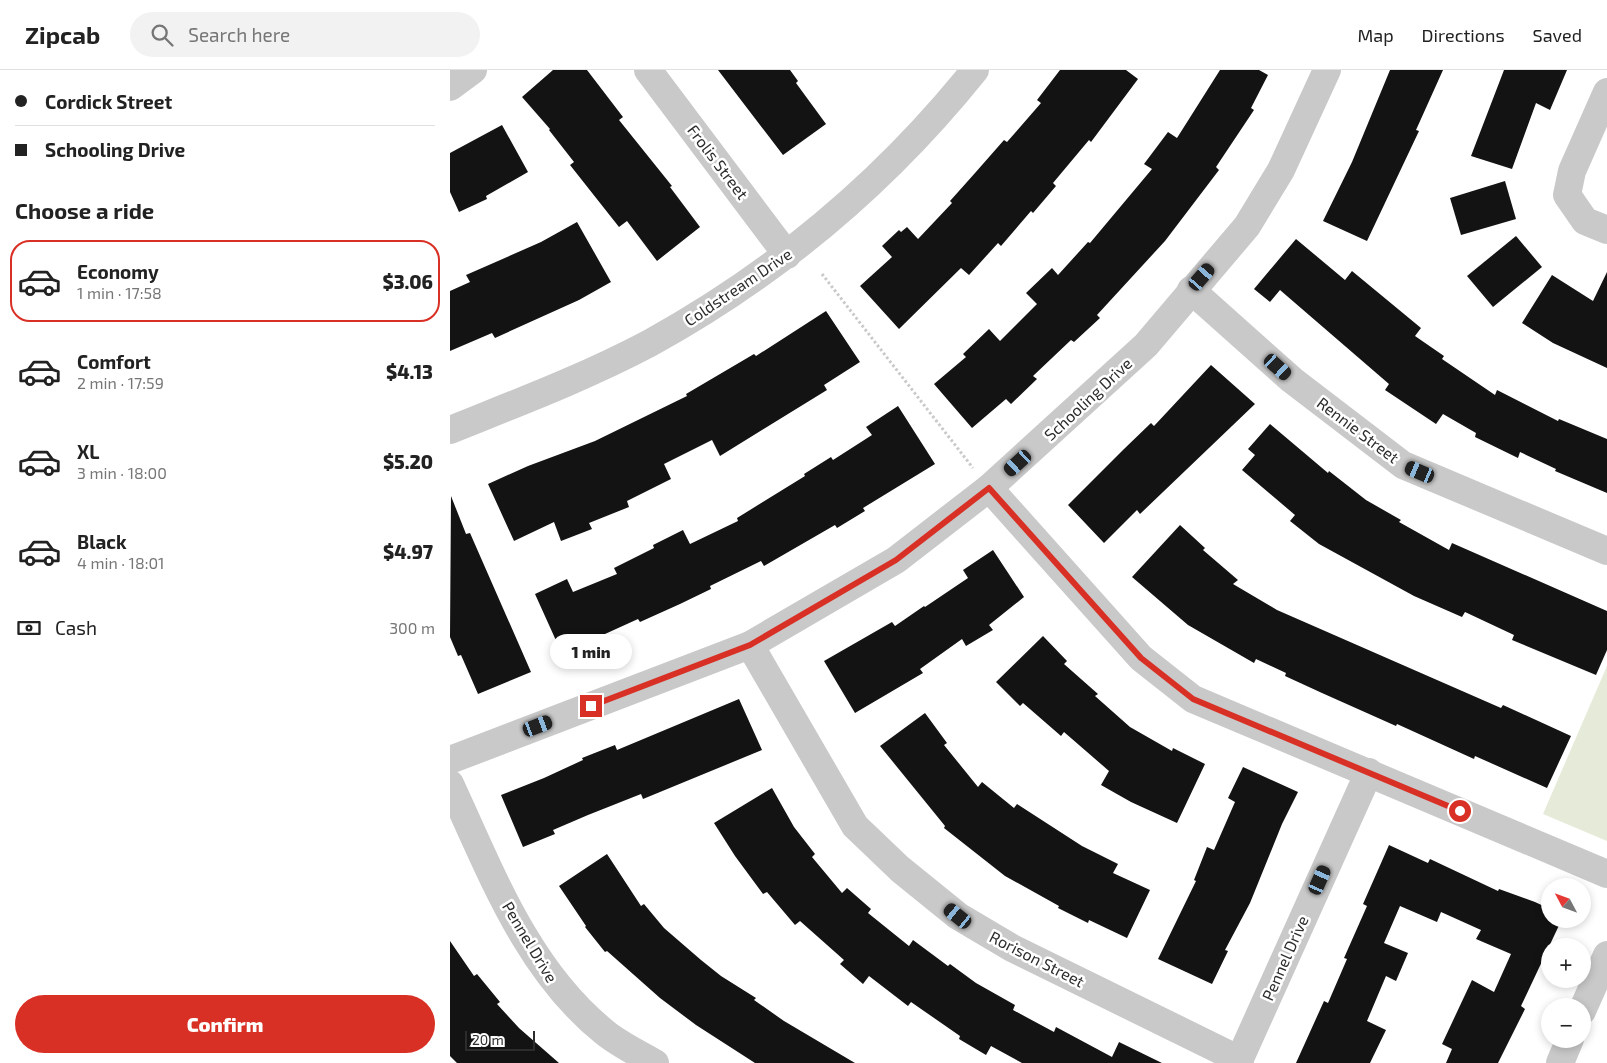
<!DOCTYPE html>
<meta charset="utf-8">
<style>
:root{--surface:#fff;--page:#f2f2f2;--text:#222;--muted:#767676;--line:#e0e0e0;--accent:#d93025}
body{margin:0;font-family:"Exo 2",sans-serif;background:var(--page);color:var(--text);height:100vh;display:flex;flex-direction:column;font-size:19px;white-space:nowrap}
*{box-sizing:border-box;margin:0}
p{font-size:16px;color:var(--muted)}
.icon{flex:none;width:28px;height:28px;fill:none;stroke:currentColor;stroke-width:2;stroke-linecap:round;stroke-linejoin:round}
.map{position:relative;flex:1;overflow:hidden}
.side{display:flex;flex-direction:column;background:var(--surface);width:450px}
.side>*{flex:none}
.hud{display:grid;align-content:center;height:110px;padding:0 15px;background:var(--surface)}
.needle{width:32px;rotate:311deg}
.fabs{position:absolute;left:1091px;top:808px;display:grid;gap:10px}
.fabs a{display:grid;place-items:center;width:50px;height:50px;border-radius:50%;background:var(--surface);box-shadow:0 2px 8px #0003;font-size:25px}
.scale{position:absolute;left:15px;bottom:12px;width:70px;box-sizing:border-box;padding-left:5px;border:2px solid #2c2c2c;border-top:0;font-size:14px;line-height:18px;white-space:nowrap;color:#2c2c2c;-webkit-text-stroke:4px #fff;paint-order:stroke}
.end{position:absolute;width:22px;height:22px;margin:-11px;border:6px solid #d93025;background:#fff;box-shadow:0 0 0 2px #fff}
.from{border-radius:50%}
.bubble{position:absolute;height:35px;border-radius:18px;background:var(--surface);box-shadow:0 2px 8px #0003;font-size:16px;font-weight:800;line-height:35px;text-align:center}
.car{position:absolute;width:15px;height:30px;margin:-15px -8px;border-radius:6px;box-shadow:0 0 4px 1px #0007;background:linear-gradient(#222 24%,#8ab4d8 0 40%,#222 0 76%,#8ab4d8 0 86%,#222 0)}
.hud b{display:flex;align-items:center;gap:18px;height:48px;font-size:19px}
.hud b+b{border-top:1px solid var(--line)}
.hud i{width:12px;height:12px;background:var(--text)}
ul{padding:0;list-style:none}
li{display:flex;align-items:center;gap:15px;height:82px;margin:0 10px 8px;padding:0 5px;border:2px solid transparent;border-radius:20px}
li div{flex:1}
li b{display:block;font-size:19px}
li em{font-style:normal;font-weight:800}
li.active{border-color:var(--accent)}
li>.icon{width:45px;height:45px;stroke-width:1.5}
h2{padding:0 15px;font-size:22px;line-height:60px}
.pay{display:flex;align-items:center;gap:12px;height:55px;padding:0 15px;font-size:19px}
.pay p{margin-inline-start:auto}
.button{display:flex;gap:10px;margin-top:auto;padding:10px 15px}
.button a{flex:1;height:58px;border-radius:30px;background:var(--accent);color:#fff;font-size:20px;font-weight:800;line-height:58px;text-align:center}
header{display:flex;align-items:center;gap:30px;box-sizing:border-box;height:70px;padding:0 25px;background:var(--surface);border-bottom:1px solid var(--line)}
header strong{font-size:24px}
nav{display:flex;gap:28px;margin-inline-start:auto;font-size:18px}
.search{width:350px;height:45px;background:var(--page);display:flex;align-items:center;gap:12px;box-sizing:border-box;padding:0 18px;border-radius:28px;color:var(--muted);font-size:19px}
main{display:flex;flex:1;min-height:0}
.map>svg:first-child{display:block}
.green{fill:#e5ebd8}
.building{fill:#131313}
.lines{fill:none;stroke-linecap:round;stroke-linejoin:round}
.path{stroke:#c9c9c9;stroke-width:3;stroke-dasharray:2.5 2.5;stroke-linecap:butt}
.minor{stroke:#c9c9c9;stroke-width:28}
.route{stroke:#d93025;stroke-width:6}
.labels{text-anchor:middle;stroke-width:5;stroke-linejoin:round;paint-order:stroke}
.street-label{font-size:16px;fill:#2c2c2c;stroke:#fff}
</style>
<header>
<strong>Zipcab</strong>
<div class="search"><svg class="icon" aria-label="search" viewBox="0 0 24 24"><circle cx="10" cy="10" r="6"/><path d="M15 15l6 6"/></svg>Search here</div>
<nav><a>Map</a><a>Directions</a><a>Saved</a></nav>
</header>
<main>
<section class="side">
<div class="hud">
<b><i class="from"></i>Cordick Street</b>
<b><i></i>Schooling Drive</b>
</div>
<h2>Choose a ride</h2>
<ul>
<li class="active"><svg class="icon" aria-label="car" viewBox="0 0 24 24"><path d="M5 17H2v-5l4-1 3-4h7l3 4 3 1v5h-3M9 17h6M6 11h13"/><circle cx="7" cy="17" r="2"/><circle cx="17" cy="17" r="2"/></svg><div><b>Economy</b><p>1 min · 17:58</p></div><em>$3.06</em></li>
<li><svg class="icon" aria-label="car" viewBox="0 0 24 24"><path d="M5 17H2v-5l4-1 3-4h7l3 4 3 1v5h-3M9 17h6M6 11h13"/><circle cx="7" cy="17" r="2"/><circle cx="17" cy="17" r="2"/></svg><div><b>Comfort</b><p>2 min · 17:59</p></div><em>$4.13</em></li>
<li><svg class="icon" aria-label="car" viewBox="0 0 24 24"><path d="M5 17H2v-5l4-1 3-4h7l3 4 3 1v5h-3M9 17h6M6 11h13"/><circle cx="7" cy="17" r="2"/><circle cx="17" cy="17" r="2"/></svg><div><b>XL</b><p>3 min · 18:00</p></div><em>$5.20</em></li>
<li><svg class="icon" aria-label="car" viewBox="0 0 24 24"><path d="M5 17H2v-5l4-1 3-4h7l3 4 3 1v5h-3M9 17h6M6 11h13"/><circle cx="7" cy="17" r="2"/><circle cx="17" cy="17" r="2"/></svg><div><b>Black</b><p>4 min · 18:01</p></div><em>$4.97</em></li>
</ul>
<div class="pay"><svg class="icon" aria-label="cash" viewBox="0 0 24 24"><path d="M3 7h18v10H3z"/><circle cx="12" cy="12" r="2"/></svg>Cash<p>300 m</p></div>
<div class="button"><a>Confirm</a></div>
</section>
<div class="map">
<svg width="1157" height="993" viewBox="0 0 1157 993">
<rect width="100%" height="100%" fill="#fff"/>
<polygon class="green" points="1157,596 1157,771 1093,744"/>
<g class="building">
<polygon points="103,0 137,0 173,47 169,50 222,116 220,117 250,157 207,191 177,151 169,157 120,95 124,92 99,60 100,59 72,27"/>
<polygon points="268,0 340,0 348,11 346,13 376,54 333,85"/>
<polygon points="610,0 676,0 688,9 641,72 639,70 603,113 606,116 583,143 581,141 551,176 548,173 519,205 511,198 449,259 410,216 442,187 432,176 449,160 451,162 457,157 468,169 502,133 500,131 525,103 554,70 557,72 591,33 587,30"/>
<polygon points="770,0 809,0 818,5 801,38 804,40 766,97 769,100 715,171 647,245 650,248 624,272 621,270 583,306 587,309 561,334 556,329 522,358 484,314 516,287 513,284 539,259 550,271 587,234 576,223 602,198 608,205 638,172 640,173 702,99 694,94 718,62 727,68"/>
<polygon points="940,0 993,0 966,60 969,61 917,171 873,151 902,92"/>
<polygon points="1054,0 1117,0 1100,40 1086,33 1062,99 1021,86"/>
<polygon points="52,55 78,102 36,126 37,129 9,142 0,122 0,83"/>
<polygon points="1055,111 1066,149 1011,165 1000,128"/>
<polygon points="127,152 161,212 129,230 45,268 42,263 0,281 0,221 20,212 16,205 91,172"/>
<polygon points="1066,166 1092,197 1043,237 1017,206"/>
<polygon points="846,169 895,210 902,201 971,258 965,266 994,286 992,289 1045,325 1047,320 1108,351 1109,349 1157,369 1157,423 1105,401 1106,399 1070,382 1068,388 1025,367 1026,363 993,344 986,354 935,320 939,314 830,220 820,232 804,219"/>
<polygon points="1157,202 1157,298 1103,273 1072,253 1102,205 1143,231"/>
<polygon points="376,241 410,292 374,315 377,320 270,386 262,370 214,394 221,409 177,431 179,437 139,453 142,459 111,471 104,452 64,471 38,414 78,396 145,371 237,326 236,324 304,284 306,286"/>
<polygon points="761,295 805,334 690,444 687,440 654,473 618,435 674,379 701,353 704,356"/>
<polygon points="448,336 485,394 413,438 415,441 387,458 385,455 314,496 311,491 260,516 261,519 230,534 190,552 188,549 144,569 145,572 113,586 85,524 117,509 123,522 167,504 164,498 204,478 203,475 233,460 240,474 288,451 287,448 355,406 354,404 381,387 383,390 422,365 416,357"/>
<polygon points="820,354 878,403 879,401 916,430 951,450 949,452 999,480 1002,473 1157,541 1157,580 1146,605 1062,570 1064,565 1015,542 1012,547 964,526 869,474 840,451 845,445 792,400 805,385 798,379"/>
<polygon points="1,426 16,464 20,463 81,602 28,624 11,585 8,586 0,567"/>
<polygon points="730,455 755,478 753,480 788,510 783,514 827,540 1051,638 1053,635 1121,666 1097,718 1025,686 1024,689 947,654 946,656 872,623 835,606 836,603 806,589 804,593 738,555 682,507"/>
<polygon points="543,480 574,527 539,555 543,560 516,576 512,569 470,599 473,603 405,643 374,591 442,552 445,556 474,536 475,537 518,508 513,500"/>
<polygon points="593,566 617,591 614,594 648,624 645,626 680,657 722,681 723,678 755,694 727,753 681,732 651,715 659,701 614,662 611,666 573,633 570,636 546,612"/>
<polygon points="289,629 312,680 193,729 191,724 138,745 103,760 105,764 73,777 51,725 94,708 133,690 132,688 165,675 167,680"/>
<polygon points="475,643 497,673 494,675 528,717 532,712 564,738 567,734 632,776 668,794 663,803 700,820 677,868 639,850 638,853 608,838 609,836 555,806 494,758 495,756 430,676"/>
<polygon points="793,697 848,722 832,754 800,833 775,880 778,881 762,914 708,889 746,811 744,810 757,777 764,780 785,732 778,728"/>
<polygon points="322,718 344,757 365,784 362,787 392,823 397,818 421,839 418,843 459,876 463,870 498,896 500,894 526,913 565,935 563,940 604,962 606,957 662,987 669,972 712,993 572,993 541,976 536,985 509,969 510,966 461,932 458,936 419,906 413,914 390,894 394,890 350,851 345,855 317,822 313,824 285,786 264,753"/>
<polygon points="939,775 978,793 980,789 1048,821 1049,819 1085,832 1100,839 1100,849 1112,849 1071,936 1075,939 1048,993 996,993 1002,979 992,974 1022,910 1044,922 1061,884 1026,869 1031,860 991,842 987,852 950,836 934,873 958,883 946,911 936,906 917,951 936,960 920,993 846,993 874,931 878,933 897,889 894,888 917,836 913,834"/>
<polygon points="157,784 191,836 194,834 214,858 251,890 271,906 306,928 304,930 334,951 405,993 305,993 246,955 210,928 157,881 155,882 135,857 136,856 109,816"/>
<polygon points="0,871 24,906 27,904 50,932 47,934 69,958 109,993 7,993 0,986"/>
</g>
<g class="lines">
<polyline class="path" points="372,204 523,398"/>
<g class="minor">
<polyline points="198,0 337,185"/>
<polyline points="0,17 23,0"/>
<polyline points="1157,22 1122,101 1117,125 1135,151 1157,160"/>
<polyline points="741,220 842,310 953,395 1157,481"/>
<path d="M0 360C67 333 136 307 200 273 325 204 436 111 525 0"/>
<polyline points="539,418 691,588 743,629 1157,804"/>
<polyline points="300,575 405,756 450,799 508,846 562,878 790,990"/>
<polyline points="0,690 300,575 446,490 539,418 696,275 797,156 831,100 877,0"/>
<path d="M0 714C41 802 76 898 153 961 168 974 188 983 205 993"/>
<polyline points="1132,941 1157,885"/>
<polyline points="788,993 919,702"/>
<polyline points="1110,993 1120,969"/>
</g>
</g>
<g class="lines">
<polyline class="route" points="141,636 300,575 446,490 539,418 691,588 743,629 1010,741"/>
</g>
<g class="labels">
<g class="street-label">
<text transform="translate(268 92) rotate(53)" y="6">Frolis Street</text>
<text transform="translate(288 217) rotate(-34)" y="6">Coldstream Drive</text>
<text transform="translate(638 329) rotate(-43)" y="6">Schooling Drive</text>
<text transform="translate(908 360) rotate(37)" y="6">Rennie Street</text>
<text transform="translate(80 872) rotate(59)" y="6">Pennel Drive</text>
<text transform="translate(835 888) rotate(-66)" y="6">Pennel Drive</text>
<text transform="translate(587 889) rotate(27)" y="6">Rorison Street</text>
</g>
</g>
</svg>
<div class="fabs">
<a><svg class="needle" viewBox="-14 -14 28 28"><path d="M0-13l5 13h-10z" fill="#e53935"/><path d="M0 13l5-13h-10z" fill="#767676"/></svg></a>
<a>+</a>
<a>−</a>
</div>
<div class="scale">20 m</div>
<i class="end from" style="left:1010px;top:741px"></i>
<i class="end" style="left:141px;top:636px"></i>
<div class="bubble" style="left:100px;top:564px;width:82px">1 min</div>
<i class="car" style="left:752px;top:207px;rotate:41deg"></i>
<i class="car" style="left:828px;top:297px;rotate:132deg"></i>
<i class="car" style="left:568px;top:393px;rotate:228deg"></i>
<i class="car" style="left:970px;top:402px;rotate:293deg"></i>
<i class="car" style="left:88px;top:656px;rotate:69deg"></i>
<i class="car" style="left:870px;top:810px;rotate:24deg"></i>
<i class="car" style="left:508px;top:846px;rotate:309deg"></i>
</div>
</main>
